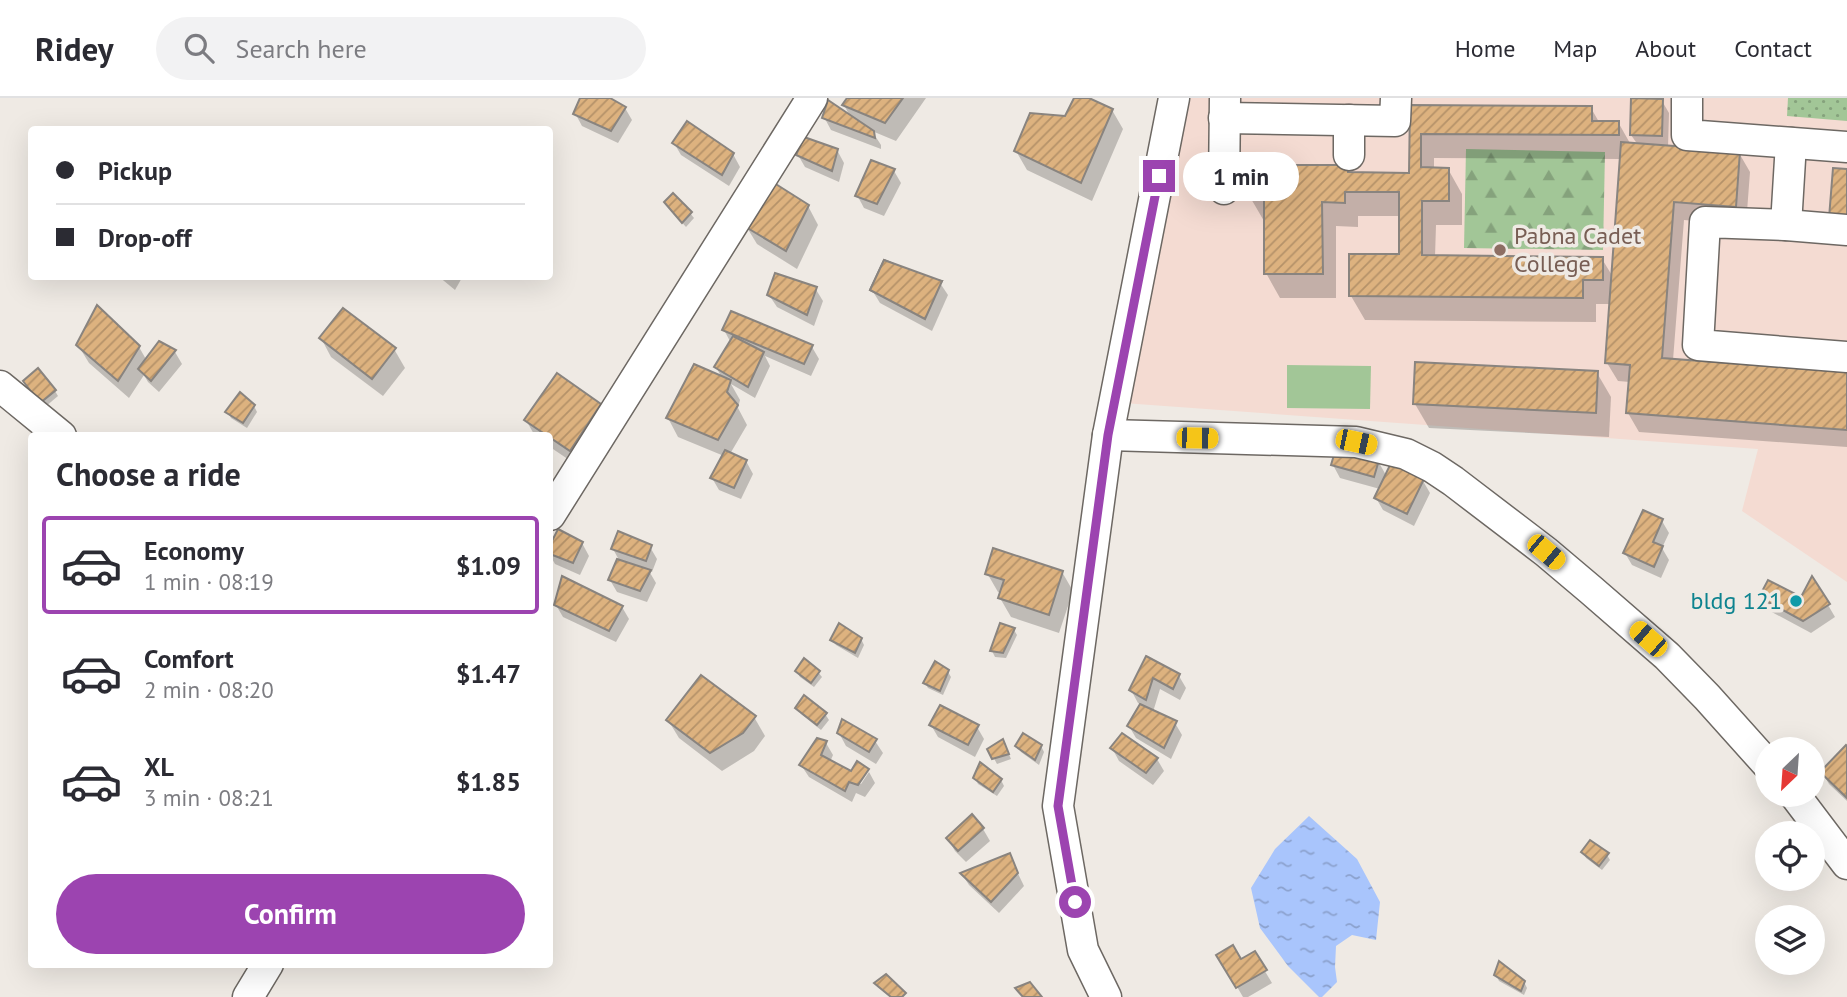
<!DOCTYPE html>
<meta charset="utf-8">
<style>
:root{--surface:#fff;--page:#f2f2f3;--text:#2b2b33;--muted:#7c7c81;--line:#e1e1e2;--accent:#9c44b0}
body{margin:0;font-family:"PT Sans",sans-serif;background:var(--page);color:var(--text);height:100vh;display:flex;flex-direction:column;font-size:26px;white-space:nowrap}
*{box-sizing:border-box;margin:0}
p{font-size:23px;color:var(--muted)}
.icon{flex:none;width:38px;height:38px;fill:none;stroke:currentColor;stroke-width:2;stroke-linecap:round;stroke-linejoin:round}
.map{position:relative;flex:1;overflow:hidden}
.side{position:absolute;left:28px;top:334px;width:525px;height:536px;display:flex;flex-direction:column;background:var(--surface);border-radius:7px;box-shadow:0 7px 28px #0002}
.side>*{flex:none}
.hud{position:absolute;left:28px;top:28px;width:525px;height:154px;border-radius:7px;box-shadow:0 7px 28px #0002;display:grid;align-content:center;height:154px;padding:0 28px;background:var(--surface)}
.needle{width:46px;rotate:205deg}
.buttons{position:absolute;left:1755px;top:639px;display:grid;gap:14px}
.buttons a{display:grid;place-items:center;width:70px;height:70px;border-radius:50%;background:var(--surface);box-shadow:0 7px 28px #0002;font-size:35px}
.end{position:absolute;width:32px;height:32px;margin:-16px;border:9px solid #9c44b0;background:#fff;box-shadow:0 0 0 4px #fff}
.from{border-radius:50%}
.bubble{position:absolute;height:49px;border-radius:24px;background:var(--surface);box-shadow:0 7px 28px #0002;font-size:23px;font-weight:600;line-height:49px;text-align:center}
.car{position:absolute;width:21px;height:42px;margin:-21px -10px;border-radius:9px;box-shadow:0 0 5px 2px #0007;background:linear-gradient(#f5c518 24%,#345 0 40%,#f5c518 0 76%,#345 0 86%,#f5c518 0)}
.hud b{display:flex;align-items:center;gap:24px;height:66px;font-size:26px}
.hud b+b{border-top:2px solid var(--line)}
.hud i{width:18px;height:18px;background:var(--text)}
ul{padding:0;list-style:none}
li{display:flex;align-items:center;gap:21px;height:98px;margin:0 14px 10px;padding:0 14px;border:4px solid transparent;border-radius:7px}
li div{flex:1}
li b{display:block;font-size:26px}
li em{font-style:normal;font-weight:600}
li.selected{border-color:var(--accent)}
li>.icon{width:63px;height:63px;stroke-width:1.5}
h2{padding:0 28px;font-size:32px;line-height:84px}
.button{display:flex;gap:14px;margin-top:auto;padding:14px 28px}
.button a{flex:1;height:80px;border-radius:42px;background:var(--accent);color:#fff;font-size:28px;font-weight:600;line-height:80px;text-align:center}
header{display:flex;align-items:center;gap:42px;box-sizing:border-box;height:98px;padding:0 35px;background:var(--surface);border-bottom:2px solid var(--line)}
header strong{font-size:33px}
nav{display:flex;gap:38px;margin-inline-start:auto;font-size:24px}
.search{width:490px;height:63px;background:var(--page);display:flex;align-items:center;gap:18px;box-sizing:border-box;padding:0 24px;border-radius:38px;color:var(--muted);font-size:26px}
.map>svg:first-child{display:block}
.education{fill:#f4dbd2}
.grass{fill:url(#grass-dots)}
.forest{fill:url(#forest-firs)}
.pitch{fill:#a2c697}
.water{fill:url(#water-ripples)}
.shadow{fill:#0003;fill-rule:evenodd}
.building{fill:url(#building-hatch);stroke:#89847f;stroke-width:2}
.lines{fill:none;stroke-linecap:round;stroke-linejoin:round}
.minor-casing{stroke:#6d6863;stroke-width:33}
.minor{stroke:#fff;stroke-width:30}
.route{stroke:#9c44b0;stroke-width:9}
.education-dot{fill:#8d6e63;stroke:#efeae4;stroke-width:2.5}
.culture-dot{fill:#0f9aa8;stroke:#efeae4;stroke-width:2.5}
.labels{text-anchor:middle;stroke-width:7;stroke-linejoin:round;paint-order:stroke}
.education-label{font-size:24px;fill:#785e54;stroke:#efeae4;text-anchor:start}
.culture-label{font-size:24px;fill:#0d838f;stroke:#efeae4;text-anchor:end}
</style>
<header>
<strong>Ridey</strong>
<div class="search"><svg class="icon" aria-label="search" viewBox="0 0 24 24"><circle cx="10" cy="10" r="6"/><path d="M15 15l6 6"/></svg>Search here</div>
<nav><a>Home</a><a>Map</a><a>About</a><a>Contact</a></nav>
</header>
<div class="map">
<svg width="1847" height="899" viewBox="0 0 1847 899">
<defs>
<pattern id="grass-dots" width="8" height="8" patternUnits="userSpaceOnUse" patternTransform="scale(1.75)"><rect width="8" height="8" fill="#a2c697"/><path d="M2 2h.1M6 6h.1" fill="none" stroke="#85a27c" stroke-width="1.8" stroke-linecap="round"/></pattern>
<pattern id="forest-firs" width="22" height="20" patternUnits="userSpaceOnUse" patternTransform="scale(1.75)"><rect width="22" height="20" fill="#a2c697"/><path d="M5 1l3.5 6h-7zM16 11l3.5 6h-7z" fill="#85a27c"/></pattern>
<pattern id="water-ripples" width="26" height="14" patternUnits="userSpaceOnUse" patternTransform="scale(1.75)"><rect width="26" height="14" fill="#a9c5fc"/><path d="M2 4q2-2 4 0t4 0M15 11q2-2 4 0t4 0" fill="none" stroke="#8ba1cd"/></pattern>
<pattern id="building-hatch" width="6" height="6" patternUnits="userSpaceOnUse" patternTransform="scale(1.75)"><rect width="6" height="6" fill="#ddb27f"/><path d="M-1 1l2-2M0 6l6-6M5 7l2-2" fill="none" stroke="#b59269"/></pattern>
</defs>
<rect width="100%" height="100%" fill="#efeae4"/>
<polygon class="education" points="1183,0 1847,0 1847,484 1742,413 1758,351 1123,305"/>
<polygon class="grass" points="1788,0 1847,0 1847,23 1787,18"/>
<polygon class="forest" points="1466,51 1605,54 1603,152 1464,150"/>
<polygon class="pitch" points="1287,267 1371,268 1370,311 1287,310"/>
<polygon class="water" points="1309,718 1357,761 1380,804 1376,842 1352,837 1336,848 1335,869 1337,884 1322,899 1319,899 1288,868 1260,830 1251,790 1275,751"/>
<g class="shadow">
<polygon points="582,0 607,0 625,10 632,22 618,45 582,28 575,15"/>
<polygon points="849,0 926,0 896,43 872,33 881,47 881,51 831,32 824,19 851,20 844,7"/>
<polygon points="1075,0 1085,0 1112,12 1123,31 1092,103 1027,72 1016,53 1066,20"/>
<path d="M1662 3 1669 15 1668 50 1739 55 1750 74 1746 127 1684 122 1673 262 1847 275V349L1639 334 1628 315 1630 284 1618 283 1607 265 1611 206H1596V224L1365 222 1351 198 1400 158 1401 118H1358V129L1336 128V200H1280L1266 175 1264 123 1250 99 1347 69 1351 76H1411V9L1591 10 1599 24H1618L1631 47H1638L1631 37ZM1434 60 1622 61 1613 179 1602 161 1435 159 1436 127H1462V96L1448 71H1434Z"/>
<polygon points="674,45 733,56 740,69 729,88 681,57"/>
<polygon points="837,52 844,65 839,84 805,69 798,57"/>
<polygon points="894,73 901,85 884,118 864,110 857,97"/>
<polygon points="808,108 818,127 797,171 757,146 746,128"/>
<polygon points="669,110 690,115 694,120 686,129"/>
<polygon points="438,178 463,178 455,192"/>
<polygon points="940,185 948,197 932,233 880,205 872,192"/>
<polygon points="815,190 823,203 814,228 777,209 769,197"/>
<polygon points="724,232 812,249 819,261 811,278 765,258 770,268 755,300 731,286 740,302 738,310 747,327 730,356 746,363 753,376 741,401 719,392 712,380 724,358 678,339 668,320 722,280 716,269 731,245"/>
<polygon points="321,240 394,251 405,270 383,298 331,259"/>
<polygon points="78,247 139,249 147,263 175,254 182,266 159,294 148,284 144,277 129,300 89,265"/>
<polygon points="1597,275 1611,299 1609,339 1429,330 1415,306"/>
<polygon points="29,288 55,293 58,298 45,309"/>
<polygon points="600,307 610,326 581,370 550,349 550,338 535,338 526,322"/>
<polygon points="254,308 257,314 247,330 231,320 228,314"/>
<polygon points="1378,363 1387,379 1392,367 1423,383 1430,395 1414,428 1383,412 1376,400 1380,391 1340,380 1333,367"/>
<polygon points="1662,423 1669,435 1662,450 1669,462 1661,480 1632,467 1625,455"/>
<polygon points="559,434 582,445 589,458 580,477 555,466 550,457 550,451"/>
<polygon points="650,449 657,461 652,474 649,473 656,485 647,504 617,494 610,482 619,462 613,451"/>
<polygon points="1062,474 1073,493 1059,535 1011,519 1000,500 1001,495 998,494 987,475"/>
<polygon points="1761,499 1802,501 1828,507 1835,519 1811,535 1768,512"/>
<polygon points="556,507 622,509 629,521 616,544 563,519"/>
<polygon points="1001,527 1014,532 1017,537 1006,560 995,559 992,553"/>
<polygon points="861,541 864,547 858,560 836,547 832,542"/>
<polygon points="1147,561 1179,578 1186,590 1180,602 1160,591 1153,614 1175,625 1182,637 1171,661 1136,640 1129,628 1142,607 1138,605 1131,592"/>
<polygon points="797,574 818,574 822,579 814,589 800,579"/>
<polygon points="948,574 951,579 943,597 928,590 925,585"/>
<polygon points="797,610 825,616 829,622 821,632 801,616"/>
<polygon points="754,619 765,638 754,653 722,673 679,640 668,622"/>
<polygon points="931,627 977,629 984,641 975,659 938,639"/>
<polygon points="839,635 875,643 883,655 876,666 846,648"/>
<polygon points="826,645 833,657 830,664 852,676 859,685 861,686 869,674 875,685 865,699 856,695 852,704 809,679 801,667"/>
<polygon points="1017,648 1041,648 1044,654 1039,667 1021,654"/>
<polygon points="1006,649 1011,661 997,666 989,651"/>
<polygon points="1112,650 1157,661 1164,673 1153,687 1119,663"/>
<polygon points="1847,650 1847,703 1829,686 1822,674"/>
<polygon points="975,680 1001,682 1004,688 997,698 978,686"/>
<polygon points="983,731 990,743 966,764 955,753 948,741"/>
<polygon points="1583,754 1607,757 1610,762 1602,772 1586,760"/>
<polygon points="1009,757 1024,788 999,815 969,787 962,776"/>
<polygon points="1254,855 1272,885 1248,899 1243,899 1219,858 1241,864"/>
<polygon points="1496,877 1524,884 1527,890 1524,897 1499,883"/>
</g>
<g class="building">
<polygon points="580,0 610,0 626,9 611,33 573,16"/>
<polygon points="847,0 903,0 885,25 842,7"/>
<polygon points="1074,0 1089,0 1113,11 1081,85 1014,53 1030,15 1065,18"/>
<polygon points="1631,0 1663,1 1662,38 1630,37"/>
<polygon points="828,2 874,33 875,40 822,20"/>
<polygon points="1410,7 1592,8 1592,23 1619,23 1619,37 1421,36 1421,69 1449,70 1449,103 1422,103 1422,157 1603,159 1603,182 1583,182 1583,200 1349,198 1349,156 1399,156 1399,94 1345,94 1345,105 1322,104 1323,176 1264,176 1264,99 1248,99 1249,67 1348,67 1348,74 1409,75"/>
<polygon points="687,23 734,55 722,77 672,45"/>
<polygon points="804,39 838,51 832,73 796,57"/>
<polygon points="1621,44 1740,53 1736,109 1674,104 1662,260 1847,274 1847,332 1626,315 1630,267 1605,265"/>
<polygon points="871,62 895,71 877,106 855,98"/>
<polygon points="1833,70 1847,71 1847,122 1829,120"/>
<polygon points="771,83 809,107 786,153 744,128"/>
<polygon points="673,95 692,114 682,125 664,104"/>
<polygon points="884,162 928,181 942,183 929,203 925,203 920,214 870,192"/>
<polygon points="884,162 942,183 925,221 870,192"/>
<polygon points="775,175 817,189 807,217 767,197"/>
<polygon points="97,207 140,248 118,283 76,247"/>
<polygon points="343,210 396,250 372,281 319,240"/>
<polygon points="731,213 813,247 804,266 722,232"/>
<polygon points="733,238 764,254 748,289 714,269"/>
<polygon points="159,243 176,252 151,283 138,271"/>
<polygon points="1415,264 1598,273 1596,315 1413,306"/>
<polygon points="694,266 731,282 727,294 738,307 718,342 666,320"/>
<polygon points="38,270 56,292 40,305 23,283"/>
<polygon points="557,275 601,306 570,353 524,322"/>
<polygon points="240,294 255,307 243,325 225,314"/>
<polygon points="1336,350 1379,362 1374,379 1331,367"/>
<polygon points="725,352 747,362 734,390 710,380"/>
<polygon points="1391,365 1424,381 1407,416 1374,400"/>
<polygon points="1643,412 1663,421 1653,444 1663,448 1654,469 1623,455"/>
<polygon points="558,431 583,444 573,465 550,456 550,447"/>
<polygon points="618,433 652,447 646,463 611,451"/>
<polygon points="993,450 1063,473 1049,517 998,500 1004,482 985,476"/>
<polygon points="617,461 651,472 640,493 608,482"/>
<polygon points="562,478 623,508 609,533 554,507"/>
<polygon points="1812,478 1830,506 1803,523 1759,499 1768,482 1801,499"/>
<polygon points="839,525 862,540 855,555 830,542"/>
<polygon points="1000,525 1015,530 1003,555 990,553"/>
<polygon points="1146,558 1180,576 1173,591 1153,580 1146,602 1129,592"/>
<polygon points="804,560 820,573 811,585 795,573"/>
<polygon points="935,563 949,572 940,593 923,585"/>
<polygon points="701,577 756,618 743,635 710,655 666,622"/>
<polygon points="804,597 827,615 817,627 795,610"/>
<polygon points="1140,606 1177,623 1164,650 1127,628"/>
<polygon points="940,607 979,627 968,647 929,627"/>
<polygon points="842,621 877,641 869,654 837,635"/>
<polygon points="1023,635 1042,647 1035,662 1015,648"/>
<polygon points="1122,635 1158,660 1146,675 1110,650"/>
<polygon points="817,640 827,643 821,657 851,673 857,663 869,671 858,687 849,684 845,693 799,667"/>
<polygon points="1003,641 1009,656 992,661 987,651"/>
<polygon points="1846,647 1847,648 1847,700 1820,674"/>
<polygon points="980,664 1002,681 993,694 973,680"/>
<polygon points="972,716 984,730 958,753 946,740"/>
<polygon points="1590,742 1609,755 1599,768 1581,754"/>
<polygon points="1010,755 1018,775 991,804 960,775"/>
<polygon points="1233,847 1241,861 1255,853 1267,872 1236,890 1216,857"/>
<polygon points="1499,863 1525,883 1521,893 1494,877"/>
<polygon points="886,876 906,895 902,899 891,899 874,885"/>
<polygon points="1030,884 1042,899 1023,899 1015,890"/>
</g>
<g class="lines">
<g class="minor-casing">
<g id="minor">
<polyline points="1687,0 1687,37 1847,49"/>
<polyline points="1224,20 1395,23 1396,0"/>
<polyline points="1349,57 1349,22"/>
<polyline points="1224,91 1225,0"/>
<polyline points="1786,127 1791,45"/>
<polyline points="1847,132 1786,127 1705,124 1698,247 1847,259"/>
<polyline points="0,288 61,338"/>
<polyline points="1108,337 1356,344 1406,356 1432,369 1453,383 1546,454 1591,492 1667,558 1707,599 1768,667"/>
<polyline points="550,417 812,0"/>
<polyline points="1794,696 1847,766"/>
<polyline points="248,899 268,866"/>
<polyline points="1106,899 1083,852 1058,708 1108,337 1174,0"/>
</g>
</g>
<use href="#minor" class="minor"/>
</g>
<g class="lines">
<polyline class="route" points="1075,804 1058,708 1108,337 1159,78"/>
</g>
<circle class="education-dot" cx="1500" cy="152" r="7"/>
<circle class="culture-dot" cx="1796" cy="503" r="7"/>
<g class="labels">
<g class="education-label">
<text x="1514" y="146">Pabna Cadet<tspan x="1514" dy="28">College</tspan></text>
</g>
<g class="culture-label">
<text x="1782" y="511">bldg 121</text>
</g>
</g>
</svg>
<div class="buttons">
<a><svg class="needle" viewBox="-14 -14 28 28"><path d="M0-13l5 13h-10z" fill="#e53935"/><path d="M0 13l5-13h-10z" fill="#7c7c81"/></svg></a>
<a><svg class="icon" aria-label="locate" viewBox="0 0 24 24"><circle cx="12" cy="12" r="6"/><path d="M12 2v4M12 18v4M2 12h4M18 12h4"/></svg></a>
<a><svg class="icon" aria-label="layers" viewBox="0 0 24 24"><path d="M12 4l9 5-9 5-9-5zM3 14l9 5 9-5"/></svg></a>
</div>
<i class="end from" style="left:1075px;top:804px"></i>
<i class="end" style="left:1159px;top:78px"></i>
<div class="bubble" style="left:1183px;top:54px;width:116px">1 min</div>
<i class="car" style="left:1197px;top:340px;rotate:91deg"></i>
<i class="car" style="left:1356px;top:344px;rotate:102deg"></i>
<i class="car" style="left:1546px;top:454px;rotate:130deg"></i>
<i class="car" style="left:1648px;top:541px;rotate:311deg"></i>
<div class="hud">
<b><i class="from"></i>Pickup</b>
<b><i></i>Drop-off</b>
</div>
<section class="side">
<h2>Choose a ride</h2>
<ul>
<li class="selected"><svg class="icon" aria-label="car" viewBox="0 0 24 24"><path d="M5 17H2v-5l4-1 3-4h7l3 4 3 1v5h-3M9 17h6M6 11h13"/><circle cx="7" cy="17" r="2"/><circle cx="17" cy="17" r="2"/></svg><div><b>Economy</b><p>1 min · 08:19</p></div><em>$1.09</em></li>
<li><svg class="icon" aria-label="car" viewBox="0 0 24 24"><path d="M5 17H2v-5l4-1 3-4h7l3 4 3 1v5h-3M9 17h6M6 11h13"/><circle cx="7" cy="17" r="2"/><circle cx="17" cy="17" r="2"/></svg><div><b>Comfort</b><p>2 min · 08:20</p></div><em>$1.47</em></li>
<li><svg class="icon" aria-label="car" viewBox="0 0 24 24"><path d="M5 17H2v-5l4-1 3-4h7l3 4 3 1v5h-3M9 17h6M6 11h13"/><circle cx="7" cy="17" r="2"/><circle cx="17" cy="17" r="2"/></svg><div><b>XL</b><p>3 min · 08:21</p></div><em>$1.85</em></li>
</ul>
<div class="button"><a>Confirm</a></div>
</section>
</div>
